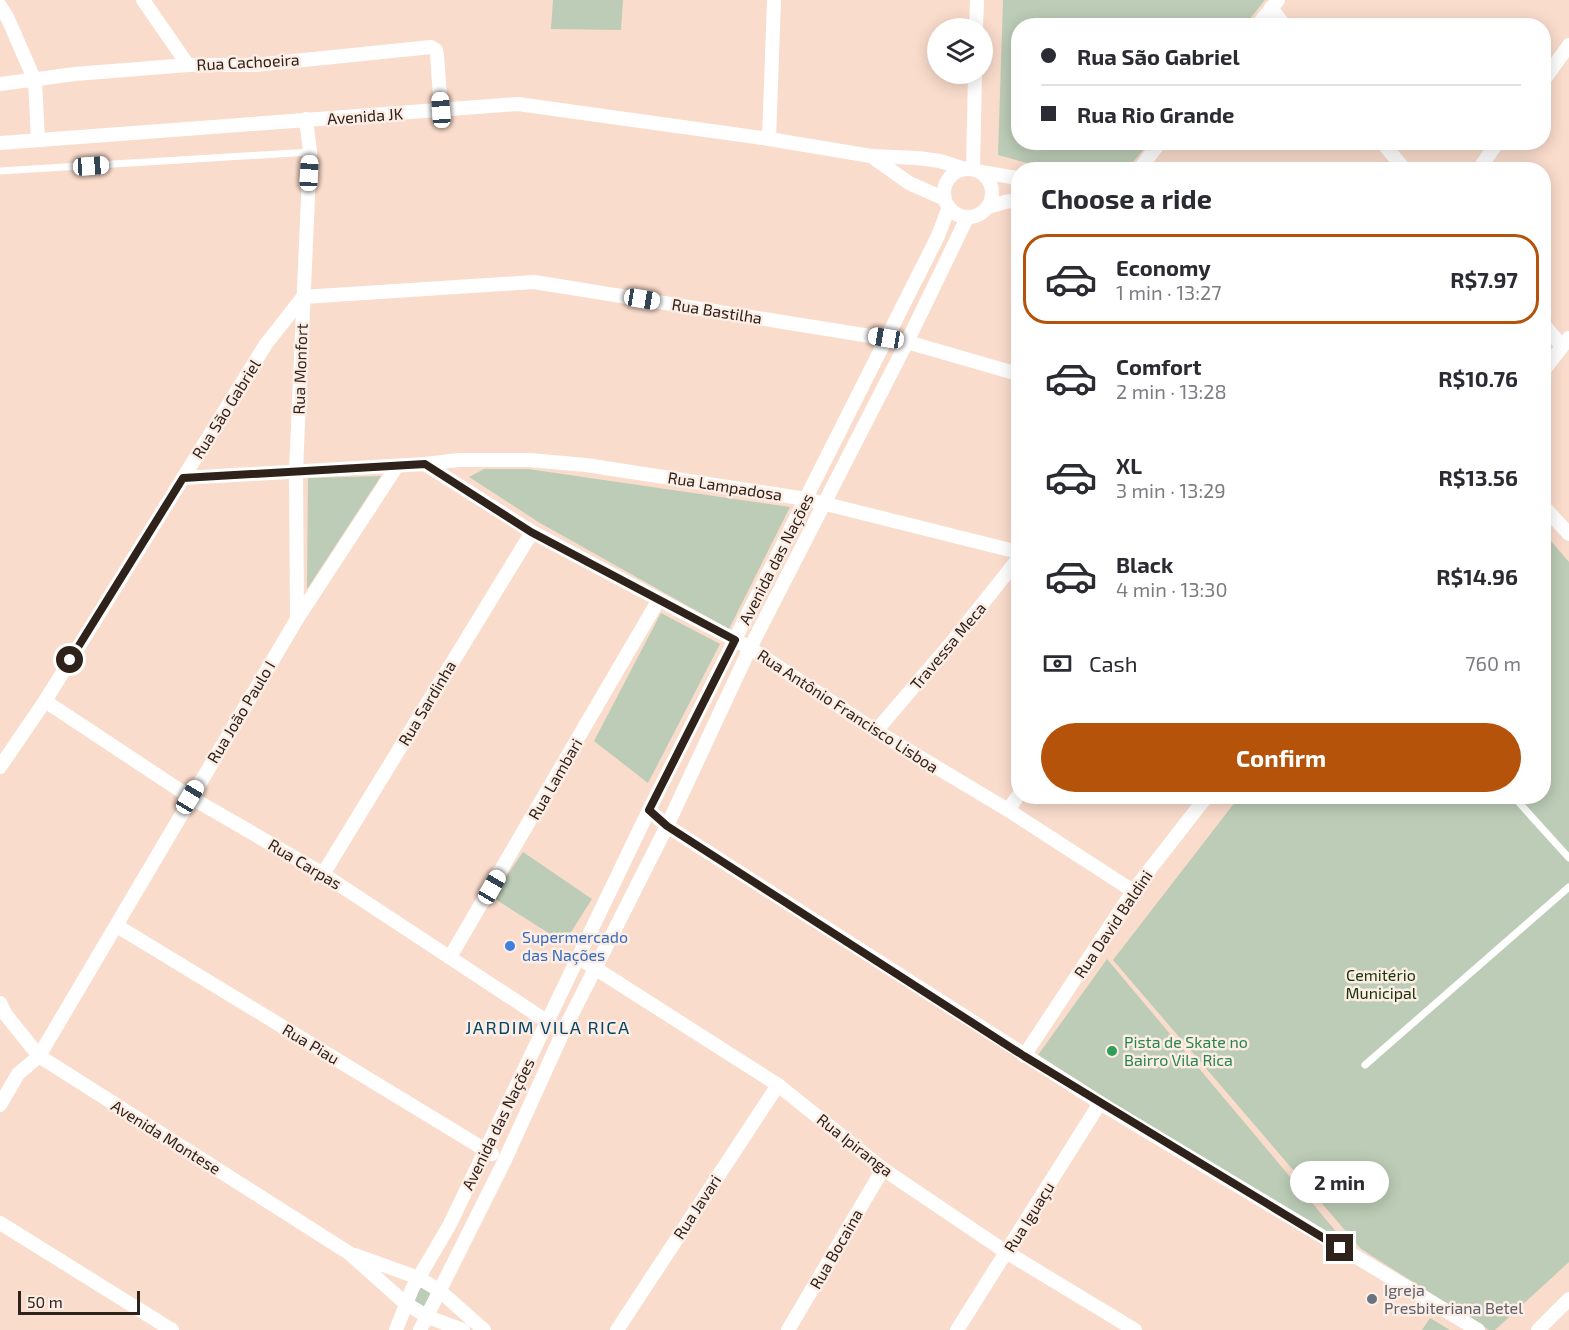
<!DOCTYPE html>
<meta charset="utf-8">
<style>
:root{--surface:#fff;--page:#f7f7f7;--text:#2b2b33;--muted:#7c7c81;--line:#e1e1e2;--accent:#b45309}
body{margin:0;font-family:"Exo 2",sans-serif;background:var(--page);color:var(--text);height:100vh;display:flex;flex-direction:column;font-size:22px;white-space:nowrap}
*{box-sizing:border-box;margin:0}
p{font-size:20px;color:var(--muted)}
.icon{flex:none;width:33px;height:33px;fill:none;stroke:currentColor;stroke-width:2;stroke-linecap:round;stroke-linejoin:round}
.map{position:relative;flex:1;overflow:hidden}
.details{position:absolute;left:1011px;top:162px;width:540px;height:642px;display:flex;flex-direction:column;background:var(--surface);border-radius:24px;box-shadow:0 3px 15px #0003}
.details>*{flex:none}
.top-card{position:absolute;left:1011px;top:18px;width:540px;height:132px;border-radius:24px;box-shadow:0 3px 15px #0003;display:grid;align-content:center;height:132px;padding:0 30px;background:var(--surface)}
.fabs{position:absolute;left:927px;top:18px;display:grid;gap:12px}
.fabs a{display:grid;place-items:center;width:66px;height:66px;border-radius:50%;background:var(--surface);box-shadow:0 3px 15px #0003;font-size:30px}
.scale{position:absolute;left:18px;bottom:15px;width:122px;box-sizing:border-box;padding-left:6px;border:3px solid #2f221b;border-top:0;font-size:16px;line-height:21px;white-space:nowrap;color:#2f221b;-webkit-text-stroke:4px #fcede5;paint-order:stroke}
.end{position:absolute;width:27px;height:27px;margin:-14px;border:8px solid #2f221b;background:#fff;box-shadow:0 0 0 3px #fff}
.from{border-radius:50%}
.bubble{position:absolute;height:42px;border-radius:21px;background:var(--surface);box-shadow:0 3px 15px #0003;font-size:20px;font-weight:700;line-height:42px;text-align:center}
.car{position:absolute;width:18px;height:36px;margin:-18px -9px;border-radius:8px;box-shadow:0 0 4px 2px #0007;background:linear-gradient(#fff 24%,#345 0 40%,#fff 0 76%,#345 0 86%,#fff 0)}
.top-card b{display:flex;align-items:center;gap:21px;height:57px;font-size:22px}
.top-card b+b{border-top:2px solid var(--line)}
.top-card i{width:15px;height:15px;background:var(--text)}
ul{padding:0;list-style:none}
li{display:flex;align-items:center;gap:18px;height:90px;margin:0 12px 9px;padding:0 18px;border:3px solid transparent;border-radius:24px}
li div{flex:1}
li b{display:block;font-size:22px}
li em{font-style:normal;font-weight:700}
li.current{border-color:var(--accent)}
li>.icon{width:54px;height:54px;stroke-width:1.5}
h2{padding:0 30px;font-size:27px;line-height:72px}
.pay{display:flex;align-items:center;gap:15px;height:66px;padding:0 30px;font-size:22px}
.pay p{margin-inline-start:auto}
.primary-button{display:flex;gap:12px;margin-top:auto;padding:12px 30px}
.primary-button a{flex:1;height:69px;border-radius:36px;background:var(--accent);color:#fff;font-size:24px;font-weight:700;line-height:69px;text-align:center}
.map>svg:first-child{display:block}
.green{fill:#bcccb6}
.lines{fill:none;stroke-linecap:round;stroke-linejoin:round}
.lane{stroke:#fff;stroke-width:7}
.street{stroke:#fff;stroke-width:14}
.route{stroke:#2f221b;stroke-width:8}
.shop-dot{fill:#3f7fe0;stroke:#fcede5;stroke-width:2}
.leisure-dot{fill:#2e9e5b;stroke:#fcede5;stroke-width:2}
.worship-dot{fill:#6b7280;stroke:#fcede5;stroke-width:2}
.labels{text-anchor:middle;stroke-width:5;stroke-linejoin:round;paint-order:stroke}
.street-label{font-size:16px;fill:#2f221b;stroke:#fcede5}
.shop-label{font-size:16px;fill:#366cbe;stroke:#fcede5;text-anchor:start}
.park-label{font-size:16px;fill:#153407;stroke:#fcede5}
.leisure-label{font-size:16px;fill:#27864d;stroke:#fcede5;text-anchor:start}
.worship-label{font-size:16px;fill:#5b616d;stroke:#fcede5;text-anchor:start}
.neighbourhood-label{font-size:18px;letter-spacing:1.5px;fill:#044666;stroke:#fcede5}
</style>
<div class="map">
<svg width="1569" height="1330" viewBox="0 0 1569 1330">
<rect width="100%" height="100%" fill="#fadccc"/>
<g class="green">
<polygon points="553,0 623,0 621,30 551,29"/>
<polygon points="1003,0 1265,0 1245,25 1018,26 1018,142 1149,143 1127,169 1048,169 998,155"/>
<polygon points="484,469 528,469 790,507 729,629 540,523 469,477"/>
<polygon points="381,476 307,589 308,478"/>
<polygon points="1544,533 1569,562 1569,1262 1495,1330 1489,1330 1361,1249 1113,960 1239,797 1544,796"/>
<polygon points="661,613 720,644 648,783 594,741"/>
<polygon points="523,852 592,899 564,943 492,897"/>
<polygon points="1107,959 1360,1260 1038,1055"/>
<polygon points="418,1286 432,1289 428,1308 414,1304"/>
<polygon points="1430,1318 1450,1330 1422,1330"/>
</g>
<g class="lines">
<g class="lane">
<polyline points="0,171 310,152"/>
<polyline points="1513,796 1569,858"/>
<polyline points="1365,1065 1569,887"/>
</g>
<g class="street">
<polyline points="143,0 188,65"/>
<polyline points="0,6 8,19 35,81 38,140"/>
<polyline points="1271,8 1285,26"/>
<polyline points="1257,26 1278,0"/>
<polyline points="976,28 977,0"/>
<polyline points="1544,80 1569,45"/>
<polyline points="0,84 75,74 188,65 255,65 431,47 436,50 437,55 441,110"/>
<polyline points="769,139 774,0"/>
<polyline points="1382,142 1405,170"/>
<polyline points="0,143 518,104 769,139 871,156 917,158 940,161 965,169"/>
<polyline points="871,156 909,183 945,199"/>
<circle cx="968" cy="193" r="24"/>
<polyline points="973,169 975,74"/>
<polyline points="1139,170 1160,142"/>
<polyline points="1478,170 1498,142"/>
<polyline points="981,172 1018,178"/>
<polyline points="988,207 1005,202 1018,200"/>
<polyline points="1544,325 1562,346"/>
<polyline points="1544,370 1569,338"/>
<polyline points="425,464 459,460 529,460 586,465 806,499 1018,552"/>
<polyline points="183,478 425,464 532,532 750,648 876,731 1008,810 1133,891"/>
<polyline points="1544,507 1569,534"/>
<polyline points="297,618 296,470 310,152 306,119"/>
<polyline points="45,701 190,797 323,874 554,1026"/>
<polyline points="876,731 952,642 1018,559"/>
<polyline points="0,767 45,701 266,344 303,297 534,282 907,342 1018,374"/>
<polyline points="649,810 667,826 1100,1103 1478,1330"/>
<polyline points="1008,810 1018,796"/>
<polyline points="323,874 532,532"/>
<polyline points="117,926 492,1154"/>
<polyline points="450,957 658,601"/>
<polyline points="587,963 778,1085 883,1169 1006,1252 1135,1330"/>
<polyline points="0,1003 6,1015 39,1056 349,1253 405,1303 428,1317 463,1330"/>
<polyline points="1024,1056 1133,891 1207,796"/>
<polyline points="0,1105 18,1074 39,1056 297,619 397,466"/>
<polyline points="0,1223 172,1330"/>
<polyline points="355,1255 419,1278 440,1291 484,1330"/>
<polyline points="396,1330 412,1289 449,1226 649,810 938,236 949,207"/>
<polyline points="420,1330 504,1162 563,1032 667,826 750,648 907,342 967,218"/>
<polyline points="617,1330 778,1085"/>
<polyline points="788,1330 883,1169"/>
<polyline points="957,1330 1100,1103"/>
<polyline points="1538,1330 1569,1299"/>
</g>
</g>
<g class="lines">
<polyline class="route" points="70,660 183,478 425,464 531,532 735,640 649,810 667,826 1024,1056 1340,1248"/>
</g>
<circle class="shop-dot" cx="510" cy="946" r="6"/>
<circle class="leisure-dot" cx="1112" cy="1051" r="6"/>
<circle class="worship-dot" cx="1372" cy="1299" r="6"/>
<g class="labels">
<g class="street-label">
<text transform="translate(248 62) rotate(-3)" y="6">Rua Cachoeira</text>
<text transform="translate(365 116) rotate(-4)" y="6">Avenida JK</text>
<text transform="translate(717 311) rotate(9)" y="6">Rua Bastilha</text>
<text transform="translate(300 369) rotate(-88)" y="6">Rua Monfort</text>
<text transform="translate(226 409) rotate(-58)" y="6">Rua São Gabriel</text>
<text transform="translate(725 486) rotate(9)" y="6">Rua Lampadosa</text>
<text transform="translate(776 559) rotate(-63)" y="6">Avenida das Nações</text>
<text transform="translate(948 646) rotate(-50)" y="6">Travessa Meca</text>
<text transform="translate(427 703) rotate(-59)" y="6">Rua Sardinha</text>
<text transform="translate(848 711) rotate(33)" y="6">Rua Antônio Francisco Lisboa</text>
<text transform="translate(241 712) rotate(-59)" y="6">Rua João Paulo I</text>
<text transform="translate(555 779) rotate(-60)" y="6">Rua Lambari</text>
<text transform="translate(305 864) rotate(31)" y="6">Rua Carpas</text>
<text transform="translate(1113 924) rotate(-56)" y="6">Rua David Baldini</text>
<text transform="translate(311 1044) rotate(31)" y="6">Rua Piau</text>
<text transform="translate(498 1124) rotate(-64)" y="6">Avenida das Nações</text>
<text transform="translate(166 1137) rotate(32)" y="6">Avenida Montese</text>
<text transform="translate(855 1145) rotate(38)" y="6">Rua Ipiranga</text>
<text transform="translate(697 1207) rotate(-57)" y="6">Rua Javari</text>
<text transform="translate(1029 1217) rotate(-58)" y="6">Rua Iguaçu</text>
<text transform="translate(836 1249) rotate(-60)" y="6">Rua Bocaina</text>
</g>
<g class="shop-label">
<text x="522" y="943">Supermercado<tspan x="522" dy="18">das Nações</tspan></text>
</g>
<g class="park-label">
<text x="1381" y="981">Cemitério<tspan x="1381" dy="18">Municipal</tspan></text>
</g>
<g class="leisure-label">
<text x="1124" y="1048">Pista de Skate no<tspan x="1124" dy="18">Bairro Vila Rica</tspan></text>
</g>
<g class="worship-label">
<text x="1384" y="1296">Igreja<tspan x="1384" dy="18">Presbiteriana Betel</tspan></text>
</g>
<g class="neighbourhood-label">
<text x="548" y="1034">JARDIM VILA RICA</text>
</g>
</g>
</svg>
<div class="fabs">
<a><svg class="icon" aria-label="layers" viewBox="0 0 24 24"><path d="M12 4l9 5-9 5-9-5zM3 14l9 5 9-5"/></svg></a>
</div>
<div class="scale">50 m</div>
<i class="end from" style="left:70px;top:660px"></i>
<i class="end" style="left:1340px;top:1248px"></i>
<div class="bubble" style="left:1290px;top:1161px;width:99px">2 min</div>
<i class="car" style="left:441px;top:110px;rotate:356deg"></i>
<i class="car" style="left:91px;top:166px;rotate:86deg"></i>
<i class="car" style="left:309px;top:173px;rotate:3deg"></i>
<i class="car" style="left:642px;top:299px;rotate:99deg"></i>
<i class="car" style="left:886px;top:338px;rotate:279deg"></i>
<i class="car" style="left:190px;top:797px;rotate:31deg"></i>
<i class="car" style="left:492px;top:887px;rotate:30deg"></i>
<div class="top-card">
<b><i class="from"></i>Rua São Gabriel</b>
<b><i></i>Rua Rio Grande</b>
</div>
<section class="details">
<h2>Choose a ride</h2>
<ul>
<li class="current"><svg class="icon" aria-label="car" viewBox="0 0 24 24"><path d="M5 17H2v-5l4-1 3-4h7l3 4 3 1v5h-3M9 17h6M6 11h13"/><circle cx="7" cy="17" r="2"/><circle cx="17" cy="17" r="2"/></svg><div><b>Economy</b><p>1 min · 13:27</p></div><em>R$7.97</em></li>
<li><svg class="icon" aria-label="car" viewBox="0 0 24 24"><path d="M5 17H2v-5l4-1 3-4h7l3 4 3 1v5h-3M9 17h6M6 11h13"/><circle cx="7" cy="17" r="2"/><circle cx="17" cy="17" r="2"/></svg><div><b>Comfort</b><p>2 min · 13:28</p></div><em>R$10.76</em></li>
<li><svg class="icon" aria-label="car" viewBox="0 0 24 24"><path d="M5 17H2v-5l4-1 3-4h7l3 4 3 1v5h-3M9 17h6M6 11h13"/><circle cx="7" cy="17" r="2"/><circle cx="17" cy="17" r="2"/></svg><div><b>XL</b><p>3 min · 13:29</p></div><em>R$13.56</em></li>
<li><svg class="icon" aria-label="car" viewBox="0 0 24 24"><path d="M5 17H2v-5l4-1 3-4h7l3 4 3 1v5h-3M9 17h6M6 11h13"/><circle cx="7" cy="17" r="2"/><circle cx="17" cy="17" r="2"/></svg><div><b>Black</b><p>4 min · 13:30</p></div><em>R$14.96</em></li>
</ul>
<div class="pay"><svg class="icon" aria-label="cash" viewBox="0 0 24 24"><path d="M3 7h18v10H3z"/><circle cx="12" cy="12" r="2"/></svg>Cash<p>760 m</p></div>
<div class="primary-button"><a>Confirm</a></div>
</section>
</div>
